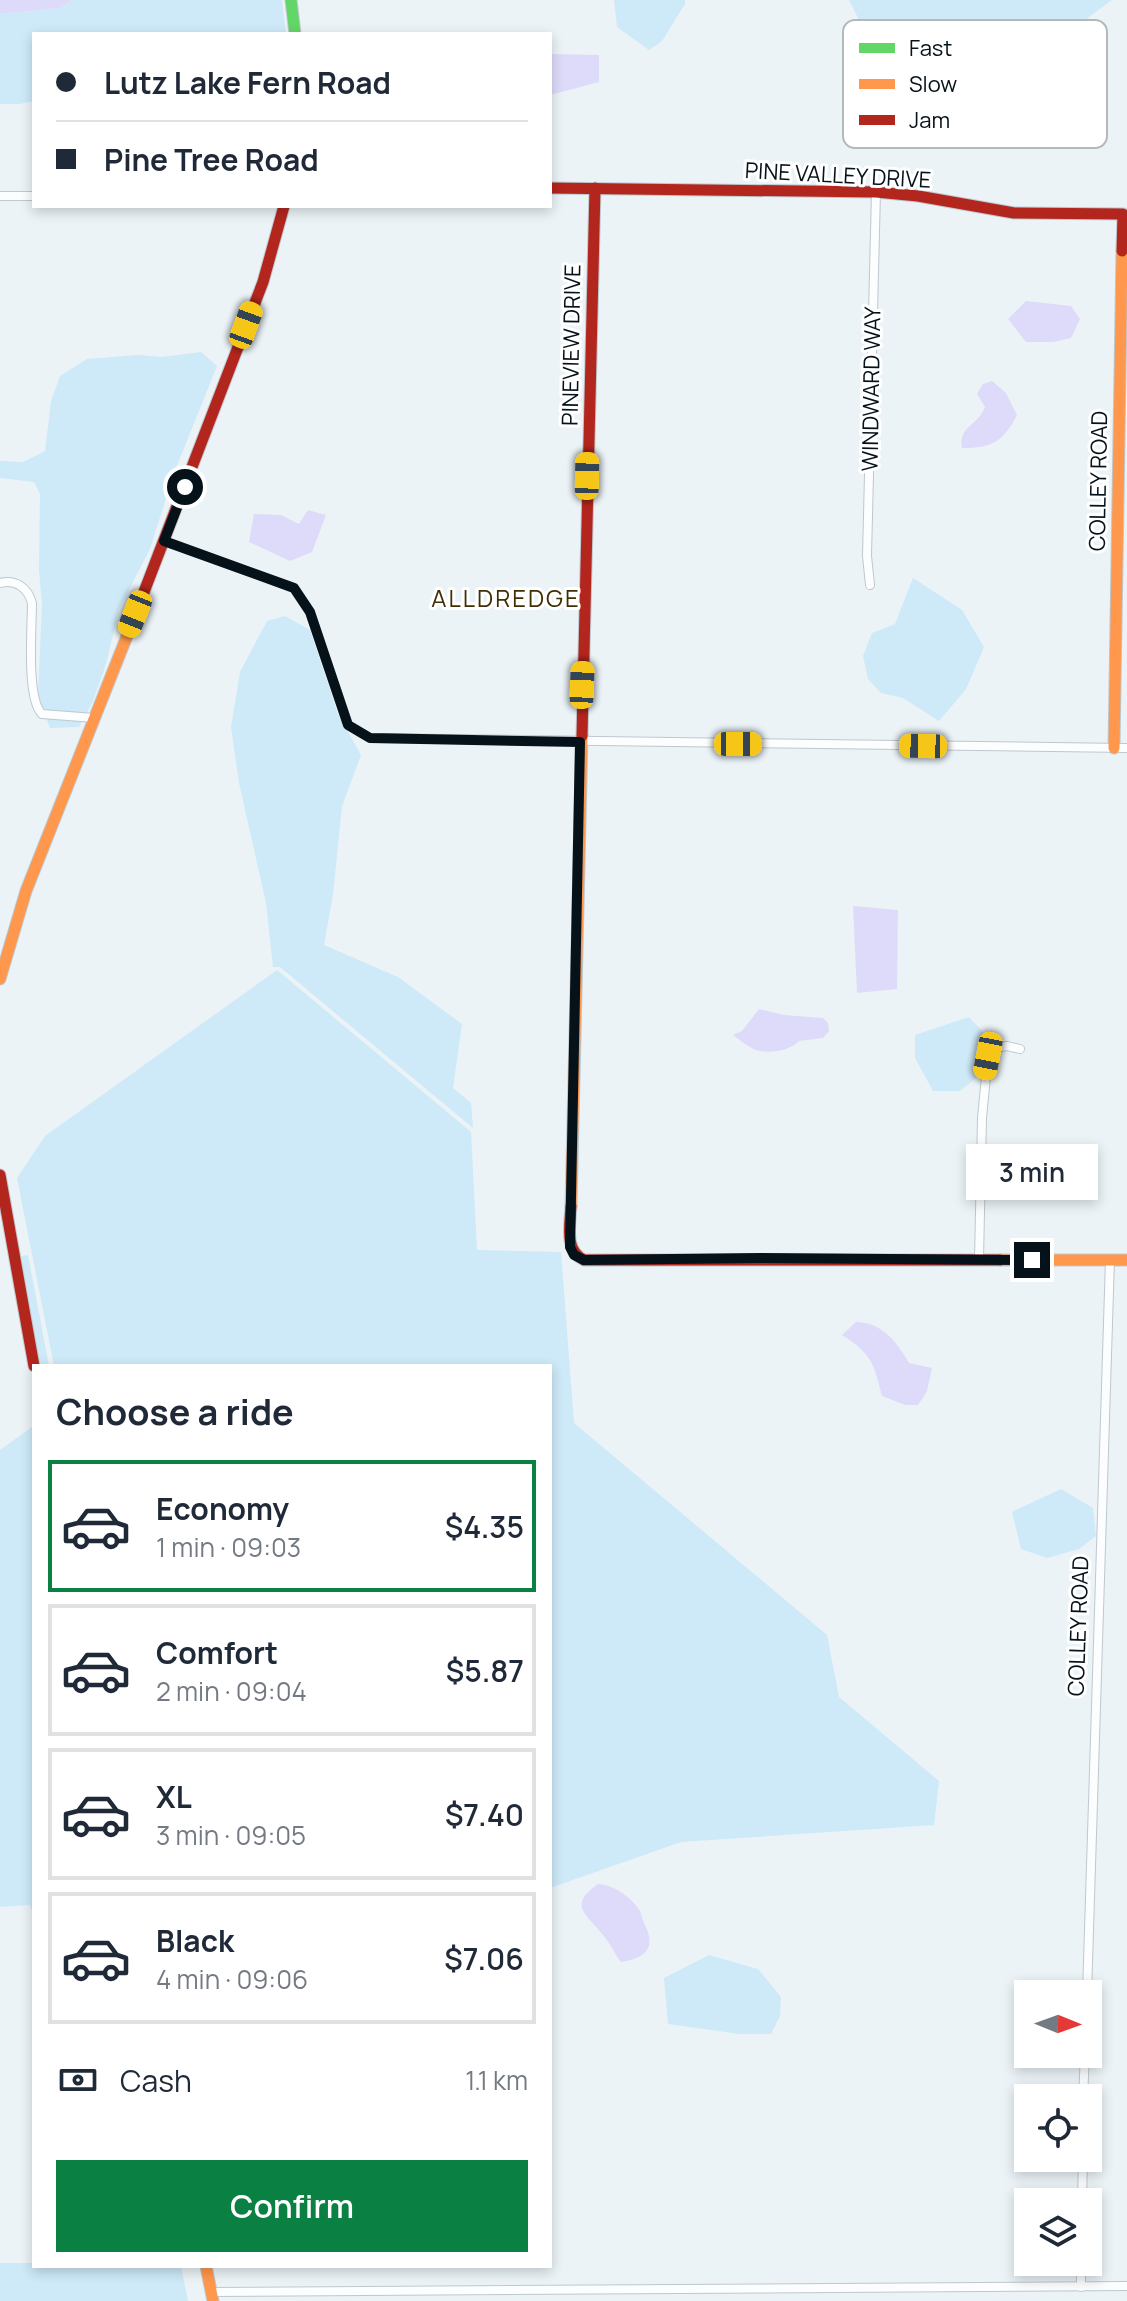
<!DOCTYPE html>
<meta charset="utf-8">
<style>
:root{--surface:#fff;--page:#f2f2f3;--text:#1f2937;--muted:#747a83;--line:#e0e1e3;--accent:#0b8043}
body{margin:0;font-family:Manrope,sans-serif;background:var(--page);color:var(--text);height:100vh;display:flex;flex-direction:column;font-size:30px;white-space:nowrap}
*{box-sizing:border-box;margin:0}
p{font-size:26px;color:var(--muted)}
.icon{flex:none;width:44px;height:44px;fill:none;stroke:currentColor;stroke-width:2;stroke-linecap:round;stroke-linejoin:round}
.map{position:relative;flex:1;overflow:hidden}
.side{position:absolute;left:32px;top:1364px;width:520px;height:904px;display:flex;flex-direction:column;background:var(--surface);border-radius:0px;box-shadow:0 4px 12px #0003}
.side>*{flex:none}
.top-card{position:absolute;left:32px;top:32px;width:520px;height:176px;border-radius:0px;box-shadow:0 4px 12px #0003;display:grid;align-content:center;height:176px;padding:0 24px;background:var(--surface)}
.needle{width:52px;rotate:91deg}
.buttons{position:absolute;left:1014px;top:1980px;display:grid;gap:16px}
.buttons a{display:grid;place-items:center;width:88px;height:88px;border-radius:0px;background:var(--surface);box-shadow:0 4px 12px #0003;font-size:40px}
.end{position:absolute;width:36px;height:36px;margin:-18px;border:10px solid #061219;background:#fff;box-shadow:0 0 0 4px #fff}
.from{border-radius:50%}
.bubble{position:absolute;height:56px;border-radius:0px;background:var(--surface);box-shadow:0 4px 12px #0003;font-size:26px;font-weight:600;line-height:56px;text-align:center}
.car{position:absolute;width:24px;height:48px;margin:-24px -12px;border-radius:10px;box-shadow:0 0 6px 2px #0007;background:linear-gradient(#f5c518 24%,#345 0 40%,#f5c518 0 76%,#345 0 86%,#f5c518 0)}
.top-card b{display:flex;align-items:center;gap:28px;height:76px;font-size:30px}
.top-card b+b{border-top:2px solid var(--line)}
.top-card i{width:20px;height:20px;background:var(--text)}
ul{padding:0;list-style:none}
li{display:flex;align-items:center;gap:24px;height:132px;margin:0 16px 12px;padding:0 8px;border:4px solid var(--line);border-radius:0px}
li div{flex:1}
li b{display:block;font-size:30px}
li em{font-style:normal;font-weight:600}
li.current{border-color:var(--accent)}
li>.icon{width:72px;height:72px;stroke-width:1.5}
h2{padding:0 24px;font-size:36px;line-height:96px}
.pay{display:flex;align-items:center;gap:20px;height:88px;padding:0 24px;font-size:30px}
.pay p{margin-inline-start:auto}
.button{display:flex;gap:16px;margin-top:auto;padding:16px 24px}
.button a{flex:1;height:92px;border-radius:0px;background:var(--accent);color:#fff;font-size:32px;font-weight:600;line-height:92px;text-align:center}
.map>svg:first-child{display:block}
.green{fill:#cee9f8}
.water{fill:#dedbfa}
.lines{fill:none;stroke-linecap:round;stroke-linejoin:round}
.street-casing{stroke:#bec8ce;stroke-width:10}
.fast-casing{stroke:#bec8ce;stroke-width:13}
.slow-casing{stroke:#bec8ce;stroke-width:13}
.jam-casing{stroke:#bec8ce;stroke-width:13}
.street{stroke:#fcfdfe;stroke-width:8}
.fast{stroke:#63d668;stroke-width:11}
.slow{stroke:#ff974d;stroke-width:11}
.jam{stroke:#b3261e;stroke-width:11}
.route{stroke:#061219;stroke-width:10}
.labels{text-anchor:middle;stroke-width:6;stroke-linejoin:round;paint-order:stroke}
.street-label{font-size:22px;fill:#061219;stroke:#fff}
.neighbourhood-label{font-size:24px;letter-spacing:2px;fill:#402e05;stroke:#fff}
.key{fill:#fff;stroke:#b4b8ba;stroke-width:2}
.key-label{font-size:22px;fill:#061219}
</style>
<div class="map">
<svg width="1127" height="2301" viewBox="0 0 1127 2301">
<rect width="100%" height="100%" fill="#ebf3f7"/>
<g class="green">
<polygon points="72,0 282,0 286,34 34,34 34,101 20,104 0,104 0,14 61,8"/>
<polygon points="614,0 685,0 685,4 662,41 649,50 617,27"/>
<path d="M849 0H1112L1085 20 1040 70 995 47H959C937 72 929 94 891 84Z"/>
<polygon points="201,352 217,366 174,473 150,549 119,609 106,664 93,701 79,727 50,728 38,696 42,604 39,570 40,494 34,482 0,478 0,461 23,462 45,451 51,401 60,376 87,359 138,355 162,357"/>
<polygon points="913,578 962,610 984,647 966,689 939,721 903,698 881,693 868,679 863,656 872,633 895,624"/>
<polygon points="285,616 310,630 338,714 361,755 342,806 333,894 324,945 398,977 462,1024 453,1088 471,1103 473,1128 280,967 273,967 266,903 239,783 231,727 240,672 267,621"/>
<polygon points="277,970 471,1132 477,1250 561,1252 574,1423 827,1635 839,1697 939,1781 934,1825 681,1842 550,1888 550,1366 54,1366 17,1178 45,1136"/>
<polygon points="969,1017 987,1036 982,1073 960,1091 933,1091 915,1058 915,1035"/>
<polygon points="28,1255 49,1366 40,1366 21,1256"/>
<polygon points="32,1427 34,1435 34,1916 30,1905 0,1907 0,1450"/>
<polygon points="1061,1489 1093,1508 1096,1536 1079,1549 1047,1558 1021,1549 1012,1512"/>
<polygon points="709,1955 758,1969 781,1997 780,2016 771,2034 740,2034 668,2024 664,1978"/>
<polygon points="0,2263 34,2263 34,2266 181,2266 188,2301 0,2301"/>
</g>
<g class="water">
<polygon points="0,0 72,0 61,8 0,14"/>
<polygon points="550,54 599,55 599,82 550,95"/>
<polygon points="1026,301 1071,306 1080,319 1071,338 1053,342 1026,342 1008,319"/>
<path d="M992 381 1006 393 1017 415C1003 442 992 448 962 448 958 426 978 426 985 407L977 394 983 384Z"/>
<polygon points="308,510 326,515 312,552 290,561 249,542 254,514 281,515 299,524"/>
<polygon points="853,906 898,910 897,989 857,993"/>
<path d="M759 1009 784 1015 823 1018 828 1023 829 1031 823 1038 799 1041C790 1051 769 1054 756 1050 748 1047 740 1040 733 1035L742 1031Z"/>
<path d="M856 1322C882 1322 897 1342 909 1363L932 1368 927 1391 918 1405H905L882 1396C874 1363 871 1353 842 1335Z"/>
<path d="M598 1884C613 1884 632 1898 640 1911 642 1915 642 1920 644 1923 657 1948 646 1958 621 1962 614 1953 610 1943 603 1935 587 1914 567 1906 598 1884Z"/>
</g>
<g class="lines">
<g class="street-casing">
<g id="street">
<polyline points="0,196 34,196"/>
<polyline points="164,541 294,588 310,612 348,725 370,738 1127,748"/>
<path d="M0 583C16 579 28 588 32 603 32 627 26 699 42 714L94 718"/>
<polyline points="870,585 867,556 876,192"/>
<polyline points="979,1259 982,1118 988,1056 995,1048 1007,1046 1020,1049"/>
<polyline points="1087,1994 1110,1259"/>
<polyline points="1083,2098 1085,2054"/>
<polyline points="1082,2202 1083,2158"/>
<polyline points="1081,2287 1081,2262"/>
<polyline points="211,2292 1127,2286"/>
</g>
</g>
<g class="fast-casing">
<polyline id="fast" points="291,0 295,34"/>
</g>
<g class="slow-casing">
<g id="slow">
<polyline points="1114,748 1122,251"/>
<polyline points="0,979 26,891 129,631"/>
<polyline points="571,1206 582,736"/>
<polyline points="1000,1260 1127,1260"/>
<polyline points="206,2266 213,2301"/>
</g>
</g>
<g class="jam-casing">
<g id="jam">
<polyline points="550,188 876,192 918,196 1014,213 1123,214 1122,251"/>
<polyline points="129,631 263,282 284,206"/>
<polyline points="582,736 595,188"/>
<polyline points="0,1175 34,1366"/>
<path d="M571 1206C570 1226 564 1250 584 1260H1000"/>
</g>
</g>
<use href="#street" class="street"/>
<use href="#fast" class="fast"/>
<use href="#slow" class="slow"/>
<use href="#jam" class="jam"/>
</g>
<g class="lines">
<polyline class="route" points="185,487 164,541 294,588 310,612 348,725 370,738 580,742 570,1247 574,1255 584,1260 760,1258 1032,1260"/>
</g>
<g class="labels">
<g class="street-label">
<text transform="translate(838 175) rotate(3)" y="8">PINE VALLEY DRIVE</text>
<text transform="translate(571 345) rotate(-89)" y="8">PINEVIEW DRIVE</text>
<text transform="translate(871 389) rotate(-89)" y="8">WINDWARD WAY</text>
<text transform="translate(1098 481) rotate(-89)" y="8">COLLEY ROAD</text>
<text transform="translate(1078 1626) rotate(-88)" y="8">COLLEY ROAD</text>
</g>
<g class="neighbourhood-label">
<text x="506" y="607">ALLDREDGE</text>
</g>
</g>
<rect x="843" y="20" width="264" height="128" rx="12" class="key"/>
<rect x="859" y="43" width="36" height="10" fill="#63d668"/>
<rect x="859" y="79" width="36" height="10" fill="#ff974d"/>
<rect x="859" y="115" width="36" height="10" fill="#b3261e"/>
<g class="key-label">
<text x="909" y="56">Fast</text>
<text x="909" y="92">Slow</text>
<text x="909" y="128">Jam</text>
</g>
</svg>
<div class="buttons">
<a><svg class="needle" viewBox="-14 -14 28 28"><path d="M0-13l5 13h-10z" fill="#e53935"/><path d="M0 13l5-13h-10z" fill="#747a83"/></svg></a>
<a><svg class="icon" aria-label="locate" viewBox="0 0 24 24"><circle cx="12" cy="12" r="6"/><path d="M12 2v4M12 18v4M2 12h4M18 12h4"/></svg></a>
<a><svg class="icon" aria-label="layers" viewBox="0 0 24 24"><path d="M12 4l9 5-9 5-9-5zM3 14l9 5 9-5"/></svg></a>
</div>
<i class="end from" style="left:185px;top:487px"></i>
<i class="end" style="left:1032px;top:1260px"></i>
<div class="bubble" style="left:966px;top:1144px;width:132px">3 min</div>
<i class="car" style="left:246px;top:325px;rotate:20deg"></i>
<i class="car" style="left:587px;top:476px;rotate:1deg"></i>
<i class="car" style="left:135px;top:614px;rotate:202deg"></i>
<i class="car" style="left:582px;top:685px;rotate:2deg"></i>
<i class="car" style="left:738px;top:744px;rotate:90deg"></i>
<i class="car" style="left:923px;top:746px;rotate:271deg"></i>
<i class="car" style="left:988px;top:1056px;rotate:191deg"></i>
<div class="top-card">
<b><i class="from"></i>Lutz Lake Fern Road</b>
<b><i></i>Pine Tree Road</b>
</div>
<section class="side">
<h2>Choose a ride</h2>
<ul>
<li class="current"><svg class="icon" aria-label="car" viewBox="0 0 24 24"><path d="M5 17H2v-5l4-1 3-4h7l3 4 3 1v5h-3M9 17h6M6 11h13"/><circle cx="7" cy="17" r="2"/><circle cx="17" cy="17" r="2"/></svg><div><b>Economy</b><p>1 min · 09:03</p></div><em>$4.35</em></li>
<li><svg class="icon" aria-label="car" viewBox="0 0 24 24"><path d="M5 17H2v-5l4-1 3-4h7l3 4 3 1v5h-3M9 17h6M6 11h13"/><circle cx="7" cy="17" r="2"/><circle cx="17" cy="17" r="2"/></svg><div><b>Comfort</b><p>2 min · 09:04</p></div><em>$5.87</em></li>
<li><svg class="icon" aria-label="car" viewBox="0 0 24 24"><path d="M5 17H2v-5l4-1 3-4h7l3 4 3 1v5h-3M9 17h6M6 11h13"/><circle cx="7" cy="17" r="2"/><circle cx="17" cy="17" r="2"/></svg><div><b>XL</b><p>3 min · 09:05</p></div><em>$7.40</em></li>
<li><svg class="icon" aria-label="car" viewBox="0 0 24 24"><path d="M5 17H2v-5l4-1 3-4h7l3 4 3 1v5h-3M9 17h6M6 11h13"/><circle cx="7" cy="17" r="2"/><circle cx="17" cy="17" r="2"/></svg><div><b>Black</b><p>4 min · 09:06</p></div><em>$7.06</em></li>
</ul>
<div class="pay"><svg class="icon" aria-label="cash" viewBox="0 0 24 24"><path d="M3 7h18v10H3z"/><circle cx="12" cy="12" r="2"/></svg>Cash<p>1.1 km</p></div>
<div class="button"><a>Confirm</a></div>
</section>
</div>
